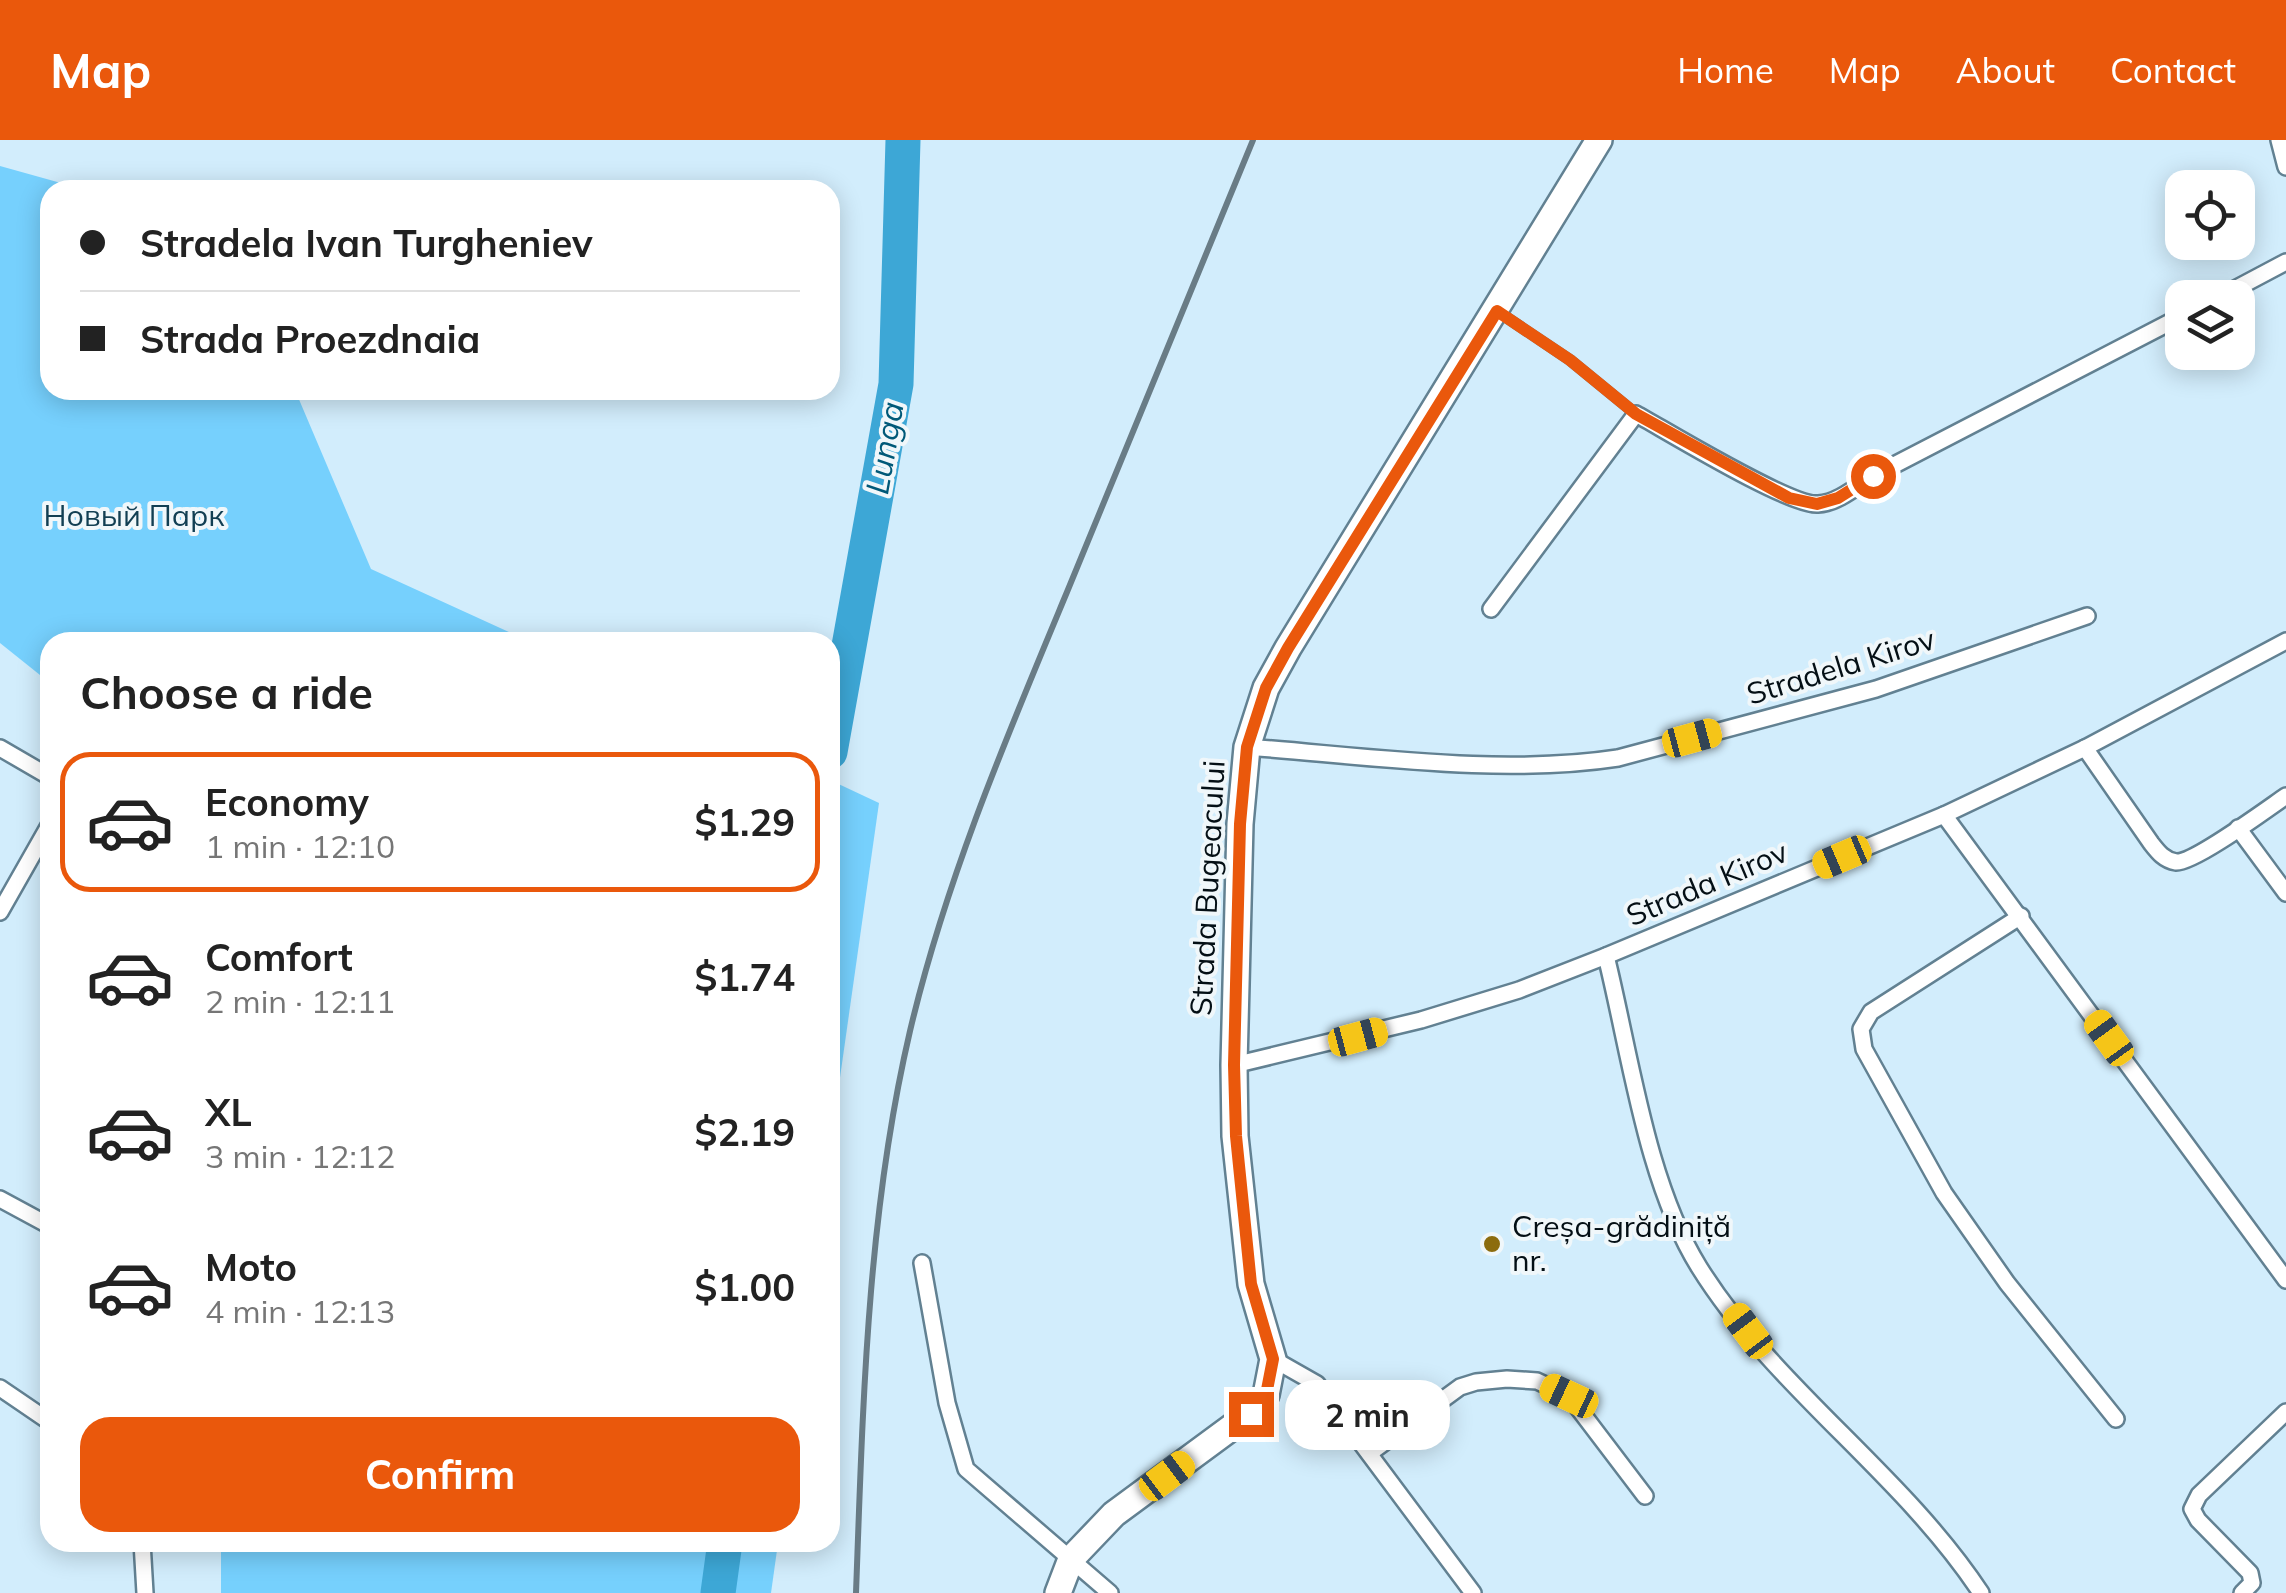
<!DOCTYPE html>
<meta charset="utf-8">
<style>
:root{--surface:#fff;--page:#f2f2f2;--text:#222;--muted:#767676;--line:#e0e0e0;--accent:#ea580c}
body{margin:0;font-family:Mulish,sans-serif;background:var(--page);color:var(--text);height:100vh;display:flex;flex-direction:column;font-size:38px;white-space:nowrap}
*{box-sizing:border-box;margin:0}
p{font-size:32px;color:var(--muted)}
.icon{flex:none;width:55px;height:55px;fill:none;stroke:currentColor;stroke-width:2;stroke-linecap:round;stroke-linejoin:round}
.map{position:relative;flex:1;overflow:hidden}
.panel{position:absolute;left:40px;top:492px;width:800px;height:920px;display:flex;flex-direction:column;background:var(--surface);border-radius:30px;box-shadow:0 5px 25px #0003}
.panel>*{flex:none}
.top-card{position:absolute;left:40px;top:40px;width:800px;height:220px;border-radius:30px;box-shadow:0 5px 25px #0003;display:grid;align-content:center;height:220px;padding:0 40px;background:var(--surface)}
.fabs{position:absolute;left:2165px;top:30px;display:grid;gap:20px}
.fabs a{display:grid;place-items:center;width:90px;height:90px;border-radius:20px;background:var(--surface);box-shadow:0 5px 25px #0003;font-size:50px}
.end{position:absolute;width:45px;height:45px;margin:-22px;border:12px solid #ea580c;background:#fff;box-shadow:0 0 0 5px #fff}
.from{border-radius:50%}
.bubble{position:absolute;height:70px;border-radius:30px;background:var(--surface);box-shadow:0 5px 25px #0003;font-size:32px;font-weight:700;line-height:70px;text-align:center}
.car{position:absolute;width:30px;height:60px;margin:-30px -15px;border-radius:12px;box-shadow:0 0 8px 2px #0007;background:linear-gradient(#f5c518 24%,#345 0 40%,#f5c518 0 76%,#345 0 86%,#f5c518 0)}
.top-card b{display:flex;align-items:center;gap:35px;height:95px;font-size:38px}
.top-card b+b{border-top:2px solid var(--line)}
.top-card i{width:25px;height:25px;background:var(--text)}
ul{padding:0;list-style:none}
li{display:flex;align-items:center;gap:30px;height:140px;margin:0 20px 15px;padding:0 20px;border:5px solid transparent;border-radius:30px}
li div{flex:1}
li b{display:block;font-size:38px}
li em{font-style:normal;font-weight:700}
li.active{border-color:var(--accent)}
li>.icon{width:90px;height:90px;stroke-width:1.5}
h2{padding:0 40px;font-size:45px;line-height:120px}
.primary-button{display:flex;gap:20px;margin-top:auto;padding:20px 40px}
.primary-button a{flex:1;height:115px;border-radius:30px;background:var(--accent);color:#fff;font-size:40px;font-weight:700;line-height:115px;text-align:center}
header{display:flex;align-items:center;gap:60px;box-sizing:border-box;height:140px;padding:0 50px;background:var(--accent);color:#fff}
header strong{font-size:48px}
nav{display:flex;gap:55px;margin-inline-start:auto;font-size:35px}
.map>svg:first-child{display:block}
.green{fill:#76d0fd}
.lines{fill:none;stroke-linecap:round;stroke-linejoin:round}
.river{stroke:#3da7d6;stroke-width:35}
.service-casing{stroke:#628192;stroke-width:12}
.minor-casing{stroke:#628192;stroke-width:20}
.primary-casing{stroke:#628192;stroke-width:30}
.service{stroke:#fff;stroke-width:8}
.minor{stroke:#fff;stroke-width:15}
.primary{stroke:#fff;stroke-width:25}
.rail{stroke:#697c86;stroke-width:6}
.route{stroke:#ea580c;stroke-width:12}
.poi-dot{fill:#8c6c0e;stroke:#f0f7fa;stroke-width:4}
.labels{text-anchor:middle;stroke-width:8;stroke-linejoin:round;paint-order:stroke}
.park-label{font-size:30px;fill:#123f53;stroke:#f0f7fa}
.street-label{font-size:30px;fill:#040f15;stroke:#f0f7fa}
.poi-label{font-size:30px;fill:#040f15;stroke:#f0f7fa;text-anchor:start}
.water-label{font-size:32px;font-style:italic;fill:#005978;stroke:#f0f7fa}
</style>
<header>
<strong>Map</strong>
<nav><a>Home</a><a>Map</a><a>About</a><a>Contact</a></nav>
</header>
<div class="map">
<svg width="2286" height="1453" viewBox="0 0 2286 1453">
<rect width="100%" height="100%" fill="#d2edfc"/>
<g class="green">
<polygon points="0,26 86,50 50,50 50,250 295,250 371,429 531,502 50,502 50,543 0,503"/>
<polygon points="830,640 879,663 830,1008"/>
<polygon points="221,1403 221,1402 778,1403 771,1453 221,1453"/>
</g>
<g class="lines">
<g class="river">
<polyline points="830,612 896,244 903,0"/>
<polyline points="718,1453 725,1402"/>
</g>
<g class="service-casing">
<polyline id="service" points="1500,173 1570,220 1636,274"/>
</g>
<g class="minor-casing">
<g id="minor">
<polyline points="2279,0 2286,27"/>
<polyline points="2218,158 2286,122"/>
<path d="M1491 469 1636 274C1667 291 1791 367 1818 364 1838 363 1857 346 1873 336L2182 176"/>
<path d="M1247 607C1366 616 1501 636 1618 618L1876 549 2087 476"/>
<polyline points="0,608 50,637"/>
<path d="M2085 608 2151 703C2158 712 2164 720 2176 722 2194 723 2267 669 2286 656"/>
<polyline points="1944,675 2286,1140"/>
<polyline points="2238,688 2286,753"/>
<polyline points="0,772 50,684"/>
<polyline points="2021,776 1871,872 1861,889 1864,909 1944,1053 2007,1143 2116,1279"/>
<path d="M1606 816C1630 912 1646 1042 1699 1127 1775 1249 1901 1332 1981 1453"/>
<polyline points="1234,925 1421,880 1519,850 1606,816 1944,675 2085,608 2286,501"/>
<polyline points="0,1059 50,1086"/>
<polyline points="922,1123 947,1263 966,1329 1110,1453"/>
<polyline points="1273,1219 1317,1244 1473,1453"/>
<polyline points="0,1248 50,1282"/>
<polyline points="1370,1313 1460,1247 1476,1242 1507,1239 1537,1241 1569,1256 1645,1356"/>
<polyline points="142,1402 145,1453"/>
<polyline points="2242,1453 2252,1443 2250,1433 2198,1380 2192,1369 2199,1355 2286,1272"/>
</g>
</g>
<g class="primary-casing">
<polyline id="primary" points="1058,1453 1071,1419 1114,1374 1251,1273 1266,1255 1273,1219 1251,1144 1235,996 1234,925 1240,684 1247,607 1266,548 1288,508 1599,0"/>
</g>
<use href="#service" class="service"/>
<use href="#minor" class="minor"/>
<use href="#primary" class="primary"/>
<path class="rail" d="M856 1453C863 1264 867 1075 910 891 946 739 1007 596 1067 452 1129 302 1191 151 1253 0"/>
</g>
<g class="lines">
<polyline class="route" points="1251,1274 1266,1255 1273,1219 1251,1144 1236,996 1234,925 1240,684 1247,607 1266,548 1288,508 1497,171 1570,220 1636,274 1789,358 1817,364 1838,358 1873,336"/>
</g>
<circle class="poi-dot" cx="1492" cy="1104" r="10"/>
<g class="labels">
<g class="park-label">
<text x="134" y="386">Новый Парк</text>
</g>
<g class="street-label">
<text transform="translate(1841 527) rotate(-17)" y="10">Stradela Kirov</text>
<text transform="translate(1707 744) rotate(-23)" y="10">Strada Kirov</text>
<text transform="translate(1208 748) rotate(-87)" y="10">Strada Bugeacului</text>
</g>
<g class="poi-label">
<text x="1512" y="1097">Creșa-grădiniță<tspan x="1512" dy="34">nr.</tspan></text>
</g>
<g class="water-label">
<text transform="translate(885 308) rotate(-80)" y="11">Lunga</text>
</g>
</g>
</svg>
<div class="fabs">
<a><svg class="icon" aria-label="locate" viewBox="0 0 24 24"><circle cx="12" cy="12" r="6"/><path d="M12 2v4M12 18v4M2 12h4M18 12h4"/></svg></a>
<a><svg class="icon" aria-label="layers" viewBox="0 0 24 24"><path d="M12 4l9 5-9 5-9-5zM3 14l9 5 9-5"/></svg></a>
</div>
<i class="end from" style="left:1873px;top:336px"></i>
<i class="end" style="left:1251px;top:1274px"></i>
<div class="bubble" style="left:1285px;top:1240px;width:165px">2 min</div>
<i class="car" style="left:1692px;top:598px;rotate:75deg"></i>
<i class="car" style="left:1842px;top:717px;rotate:247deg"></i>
<i class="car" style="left:1358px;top:897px;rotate:75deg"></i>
<i class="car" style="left:2109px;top:898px;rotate:324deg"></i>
<i class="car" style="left:1748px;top:1191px;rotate:323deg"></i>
<i class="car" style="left:1569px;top:1256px;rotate:295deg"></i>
<i class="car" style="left:1167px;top:1336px;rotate:53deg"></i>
<div class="top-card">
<b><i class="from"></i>Stradela Ivan Turgheniev</b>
<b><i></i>Strada Proezdnaia</b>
</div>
<section class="panel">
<h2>Choose a ride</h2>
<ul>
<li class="active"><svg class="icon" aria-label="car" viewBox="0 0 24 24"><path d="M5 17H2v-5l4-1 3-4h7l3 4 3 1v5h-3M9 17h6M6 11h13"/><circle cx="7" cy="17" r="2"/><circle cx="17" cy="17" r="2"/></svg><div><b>Economy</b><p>1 min · 12:10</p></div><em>$1.29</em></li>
<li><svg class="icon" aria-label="car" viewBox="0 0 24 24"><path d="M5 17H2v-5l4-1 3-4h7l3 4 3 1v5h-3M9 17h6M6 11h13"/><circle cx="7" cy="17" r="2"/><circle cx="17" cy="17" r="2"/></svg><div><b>Comfort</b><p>2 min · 12:11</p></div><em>$1.74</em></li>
<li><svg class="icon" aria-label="car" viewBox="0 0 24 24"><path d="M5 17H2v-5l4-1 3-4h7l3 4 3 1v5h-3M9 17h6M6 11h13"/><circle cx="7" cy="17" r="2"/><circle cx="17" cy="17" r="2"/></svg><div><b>XL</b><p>3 min · 12:12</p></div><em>$2.19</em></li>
<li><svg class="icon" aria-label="car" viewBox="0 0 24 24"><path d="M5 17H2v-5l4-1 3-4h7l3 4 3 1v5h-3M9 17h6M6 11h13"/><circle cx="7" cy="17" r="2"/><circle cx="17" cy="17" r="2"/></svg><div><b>Moto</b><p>4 min · 12:13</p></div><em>$1.00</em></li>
</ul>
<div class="primary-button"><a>Confirm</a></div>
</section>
</div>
